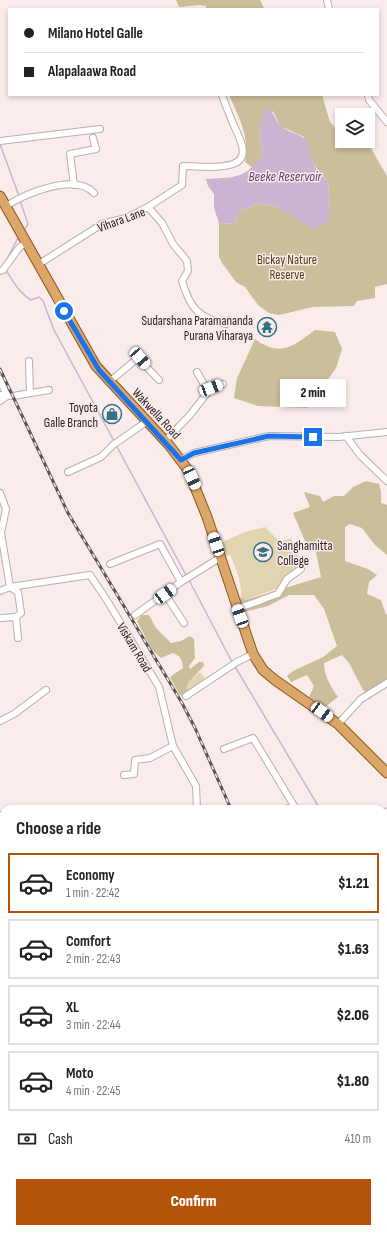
<!DOCTYPE html>
<meta charset="utf-8">
<style>
:root{--surface:#fff;--page:#f2f2f2;--text:#222;--muted:#767676;--line:#e0e0e0;--accent:#b45309}
body{margin:0;font-family:"Sofia Sans Condensed",sans-serif;background:var(--page);color:var(--text);height:100vh;display:flex;flex-direction:column;font-size:15px;white-space:nowrap}
*{box-sizing:border-box;margin:0}
p{font-size:13px;color:var(--muted)}
.icon{flex:none;width:22px;height:22px;fill:none;stroke:currentColor;stroke-width:2;stroke-linecap:round;stroke-linejoin:round}
.map{position:relative;flex:1;overflow:hidden}
.details{position:absolute;left:0px;top:805px;width:387px;height:428px;display:flex;flex-direction:column;background:var(--surface);border-radius:12px 12px 0 0;box-shadow:0 2px 6px #0003}
.details>*{flex:none}
.hud{position:absolute;left:8px;top:8px;width:371px;height:88px;border-radius:0px;box-shadow:0 2px 6px #0003;display:grid;align-content:center;height:88px;padding:0 16px;background:var(--surface)}
.fabs{position:absolute;left:335px;top:108px;display:grid;gap:8px}
.fabs a{display:grid;place-items:center;width:40px;height:40px;border-radius:0px;background:var(--surface);box-shadow:0 2px 6px #0003;font-size:20px}
.end{position:absolute;width:18px;height:18px;margin:-9px;border:5px solid #1a73e8;background:#fff;box-shadow:0 0 0 2px #fff}
.from{border-radius:50%}
.bubble{position:absolute;height:28px;border-radius:0px;background:var(--surface);box-shadow:0 2px 6px #0003;font-size:13px;font-weight:800;line-height:28px;text-align:center}
.car{position:absolute;width:12px;height:24px;margin:-12px -6px;border-radius:5px;box-shadow:0 0 3px 1px #0007;background:linear-gradient(#fff 24%,#345 0 40%,#fff 0 76%,#345 0 86%,#fff 0)}
.hud b{display:flex;align-items:center;gap:14px;height:38px;font-size:15px}
.hud b+b{border-top:1px solid var(--line)}
.hud i{width:10px;height:10px;background:var(--text)}
ul{padding:0;list-style:none}
li{display:flex;align-items:center;gap:12px;height:60px;margin:0 8px 6px;padding:0 8px;border:2px solid var(--line);border-radius:0px}
li div{flex:1}
li b{display:block;font-size:15px}
li em{font-style:normal;font-weight:800}
li.on{border-color:var(--accent)}
li>.icon{width:36px;height:36px;stroke-width:1.5}
h2{padding:0 16px;font-size:18px;line-height:48px}
.pay{display:flex;align-items:center;gap:10px;height:44px;padding:0 16px;font-size:15px}
.pay p{margin-inline-start:auto}
.primary-button{display:flex;gap:8px;margin-top:auto;padding:8px 16px}
.primary-button a{flex:1;height:46px;border-radius:0px;background:var(--accent);color:#fff;font-size:16px;font-weight:800;line-height:46px;text-align:center}
.map>svg:first-child{display:block}
.green{fill:#e0d4b1}
.forest{fill:#cbbe9a}
.water{fill:#ccb3d1}
.lines{fill:none;stroke-linecap:round;stroke-linejoin:round}
.stream{stroke:#ccb3d1;stroke-width:1.5}
.minor-casing{stroke:#baafad;stroke-width:8}
.tertiary-casing{stroke:#baafad;stroke-width:9}
.primary-casing{stroke:#8e5311;stroke-width:11}
.minor{stroke:#fff;stroke-width:6}
.tertiary{stroke:#fff;stroke-width:7}
.primary{stroke:#dca76b;stroke-width:9}
.rail-casing{stroke:#5a5453;stroke-width:3}
.rail{stroke:#f9eceb;stroke-width:1.5;stroke-dasharray:4.5;stroke-linecap:butt}
.route{stroke:#1a73e8;stroke-width:5}
.labels{text-anchor:middle;stroke-width:3;stroke-linejoin:round;paint-order:stroke}
.street-label{font-size:13px;fill:#282423;stroke:#f9eceb}
.park-label{font-size:13px;fill:#4e4013;stroke:#f9eceb}
.poi-label{font-size:13px;fill:#282423;stroke:#f9eceb;text-anchor:end}
.water-label{font-size:14px;font-style:italic;fill:#63406a;stroke:#f9eceb}
</style>
<div class="map">
<svg width="387" height="1233" viewBox="0 0 387 1233">
<rect width="100%" height="100%" fill="#f9eceb"/>
<g class="green">
<path d="M265 527 280 542 291 538 304 572 287 578 276 589 245 600 241 597C242 581 236 569 230 555L225 557 222 542 245 532Z"/>
<polygon points="200,672 206,680 193,690 186,689 188,683"/>
<polygon points="383,969 387,978 387,1104 383,1104"/>
</g>
<g class="forest">
<polygon points="176,0 260,0 264,8 206,9 206,6 199,5 179,7"/>
<path d="M229 95H322L330 122 335 128 342 126V141H366L369 145 387 176V284L375 287V298L357 301 354 306 313 307 279 315 269 313 258 305 245 287 236 282 222 263 219 257V223L234 224 241 209 251 207 259 203 278 207 295 217 330 214 328 181C314 169 309 155 304 137L280 126 273 111 259 128 263 154 253 168 245 162C250 136 239 118 229 95Z"/>
<path d="M315 330 335 332 342 349 336 368 308 408 258 406 234 398 237 378 255 339C281 358 293 346 315 330Z"/>
<path d="M366 481 379 484 381 492V503L387 505V555L375 545 362 528 350 524 345 527V561L368 569 377 575 369 582 367 594 381 600 386 615 387 613V680L367 693 363 690 349 663 342 655 324 663C324 676 331 687 338 697L325 707 309 697 314 686 307 675 291 682 287 676 293 671 323 657 337 646 324 609 314 595H289L268 606 244 612 236 602 241 597 245 600 252 598 321 577 315 547 305 541 293 513 310 507 304 492 320 496 323 502 334 496H344L353 487Z"/>
<path d="M142 615H149L156 628 171 643 181 641 190 636 194 639 195 658 189 666 190 669 199 662H203L204 666 188 683 186 689 193 690 183 697 179 694 170 677 183 668C182 660 181 656 173 653L161 658 152 650 137 621Z"/>
</g>
<path class="water" d="M265 107C277 114 274 120 281 126 291 135 306 133 311 148L309 153 318 173 328 181 330 214 327 224H322L315 230 278 207 259 203 251 207 241 209 234 224 219 223 214 208V194L208 186 206 179C236 177 244 180 263 154L259 128Z"/>
<g class="lines">
<g class="stream">
<polyline points="0,144 19,196"/>
<polyline points="20,200 28,224 24,230"/>
<polyline points="7,259 19,236"/>
<path d="M6 270C13 281 19 293 31 300L39 297 43 301 54 330 114 441"/>
<polyline points="116,445 187,577"/>
<polyline points="189,580 232,662"/>
<polyline points="234,665 320,809"/>
<polyline points="383,947 385,951"/>
<polyline points="383,1226 387,1224"/>
<polyline points="367,1233 376,1229"/>
</g>
<g class="minor-casing">
<g id="minor">
<polyline points="327,0 329,9"/>
<polyline points="368,95 369,100 387,122"/>
<polyline points="0,141 100,129"/>
<polyline points="74,185 70,154 96,149 93,138"/>
<path d="M6 206C25 194 75 172 94 193"/>
<path d="M148 207 182 185 183 166C198 166 218 169 233 164 253 157 237 134 232 121 229 113 225 104 222 95"/>
<path d="M39 264 102 224 126 218 148 207 162 223 173 244 187 261 188 271 182 281C190 308 198 318 226 324L229 320"/>
<polyline points="0,271 3,270 19,248 26,242"/>
<polyline points="29,361 30,393"/>
<polyline points="197,372 206,388 206,394"/>
<polyline points="0,379 7,396 0,401"/>
<polyline points="109,382 138,358 159,380"/>
<polyline points="0,395 13,396 49,390"/>
<polyline points="346,436 360,455 387,481"/>
<polyline points="165,441 190,415 211,388 223,384"/>
<polyline points="181,460 194,453 269,436 339,437 387,432"/>
<polyline points="68,472 101,457 113,445 146,422"/>
<polyline points="0,493 6,509 1,533 10,587 18,592 21,613 16,617 0,618"/>
<polyline points="110,564 160,544 181,582 221,557"/>
<polyline points="0,591 10,587 90,575 108,602 159,687 173,746 196,786 197,809"/>
<polyline points="165,594 184,623"/>
<path d="M237 608C251 605 263 599 278 594L287 579 301 569"/>
<polyline points="135,615 181,582"/>
<polyline points="16,617 18,638"/>
<polyline points="186,696 237,662 253,654"/>
<polyline points="0,721 14,714 46,690"/>
<polyline points="338,724 361,699 387,683"/>
<polyline points="224,749 253,738 296,809"/>
<polyline points="124,775 134,774 135,760 150,758 173,746"/>
<polyline points="286,809 294,806"/>
<polyline points="0,815 4,832"/>
<polyline points="0,1023 4,1022"/>
<polyline points="0,1066 4,1067"/>
<polyline points="0,1097 4,1096"/>
<polyline points="383,1152 387,1151"/>
<polyline points="0,1188 4,1189"/>
<polyline points="87,1233 88,1229"/>
<polyline points="183,1233 183,1229"/>
<polyline points="293,1233 295,1229"/>
</g>
</g>
<g class="tertiary-casing">
<g id="tertiary">
<polyline points="383,813 387,812"/>
<polyline points="0,892 4,893"/>
</g>
</g>
<g class="primary-casing">
<polyline id="primary" points="0,196 96,366 169,445 188,470 207,517 253,654 263,670 275,680 338,724 387,773"/>
</g>
<use href="#minor" class="minor"/>
<use href="#tertiary" class="tertiary"/>
<use href="#primary" class="primary"/>
<g class="rail-casing">
<g id="rail">
<polyline points="0,369 68,513 182,703 195,728 231,809"/>
<polyline points="383,1124 387,1132"/>
</g>
</g>
<use href="#rail" class="rail"/>
</g>
<g class="lines">
<polyline class="route" points="64,311 99,370 181,460 194,453 269,436 313,437"/>
</g>
<defs>
<g id="temple-ring" transform="scale(1)"><circle r="9.5" fill="#f9eceb" stroke="#337187" stroke-width="1.5"/><path d="M0-6L5-2H3V0L6.5 2.5H4V6H1.5V3h-3V6H-4V2.5H-6.5L-3 0V-2H-5Z" fill="#337187"/></g>
<g id="shop-ring" transform="scale(1)"><circle r="9.5" fill="#f9eceb" stroke="#337187" stroke-width="1.5"/><path d="M-5-2.5h2.3a2.7 3.5 0 0 1 5.4 0H5L5.5 6h-11ZM-1.5-2.5h3a1.5 2.3 0 0 0-3 0Z" fill="#337187"/></g>
<g id="school-ring" transform="scale(1)"><circle r="9.5" fill="#f9eceb" stroke="#337187" stroke-width="1.5"/><path d="M0-5L7-2L0 1L-7-2ZM-4 1L0 2.5L4 1V4Q0 6-4 4Z" fill="#337187"/></g>
</defs>
<g fill-rule="evenodd">
<use href="#temple-ring" x="267" y="327"/>
<use href="#shop-ring" x="112" y="414"/>
<use href="#school-ring" x="263" y="552"/>
</g>
<g class="labels">
<g class="street-label">
<text transform="translate(121 219) rotate(-20)" y="5">Vihara Lane</text>
<text transform="translate(157 413) rotate(47)" y="5">Wakwella Road</text>
<text transform="translate(135 647) rotate(59)" y="5">Viskam Road</text>
</g>
<g class="park-label">
<text x="287" y="264">Bickay Nature<tspan x="287" dy="15">Reserve</tspan></text>
</g>
<g class="poi-label">
<text x="253" y="325">Sudarshana Paramananda<tspan x="253" dy="15">Purana Viharaya</tspan></text>
<text x="98" y="412">Toyota<tspan x="98" dy="15">Galle Branch</tspan></text>
<text x="277" y="550" text-anchor="start">Sanghamitta<tspan x="277" dy="15">College</tspan></text>
</g>
<g class="water-label">
<text x="285" y="181">Beeke Reservoir</text>
</g>
</g>
</svg>
<div class="fabs">
<a><svg class="icon" aria-label="layers" viewBox="0 0 24 24"><path d="M12 4l9 5-9 5-9-5zM3 14l9 5 9-5"/></svg></a>
</div>
<i class="end from" style="left:64px;top:311px"></i>
<i class="end" style="left:313px;top:437px"></i>
<div class="bubble" style="left:280px;top:379px;width:66px">2 min</div>
<i class="car" style="left:140px;top:358px;rotate:139deg"></i>
<i class="car" style="left:211px;top:388px;rotate:69deg"></i>
<i class="car" style="left:192px;top:478px;rotate:155deg"></i>
<i class="car" style="left:216px;top:544px;rotate:341deg"></i>
<i class="car" style="left:165px;top:594px;rotate:54deg"></i>
<i class="car" style="left:240px;top:616px;rotate:340deg"></i>
<i class="car" style="left:322px;top:712px;rotate:126deg"></i>
<div class="hud">
<b><i class="from"></i>Milano Hotel Galle</b>
<b><i></i>Alapalaawa Road</b>
</div>
<section class="details">
<h2>Choose a ride</h2>
<ul>
<li class="on"><svg class="icon" aria-label="car" viewBox="0 0 24 24"><path d="M5 17H2v-5l4-1 3-4h7l3 4 3 1v5h-3M9 17h6M6 11h13"/><circle cx="7" cy="17" r="2"/><circle cx="17" cy="17" r="2"/></svg><div><b>Economy</b><p>1 min · 22:42</p></div><em>$1.21</em></li>
<li><svg class="icon" aria-label="car" viewBox="0 0 24 24"><path d="M5 17H2v-5l4-1 3-4h7l3 4 3 1v5h-3M9 17h6M6 11h13"/><circle cx="7" cy="17" r="2"/><circle cx="17" cy="17" r="2"/></svg><div><b>Comfort</b><p>2 min · 22:43</p></div><em>$1.63</em></li>
<li><svg class="icon" aria-label="car" viewBox="0 0 24 24"><path d="M5 17H2v-5l4-1 3-4h7l3 4 3 1v5h-3M9 17h6M6 11h13"/><circle cx="7" cy="17" r="2"/><circle cx="17" cy="17" r="2"/></svg><div><b>XL</b><p>3 min · 22:44</p></div><em>$2.06</em></li>
<li><svg class="icon" aria-label="car" viewBox="0 0 24 24"><path d="M5 17H2v-5l4-1 3-4h7l3 4 3 1v5h-3M9 17h6M6 11h13"/><circle cx="7" cy="17" r="2"/><circle cx="17" cy="17" r="2"/></svg><div><b>Moto</b><p>4 min · 22:45</p></div><em>$1.80</em></li>
</ul>
<div class="pay"><svg class="icon" aria-label="cash" viewBox="0 0 24 24"><path d="M3 7h18v10H3z"/><circle cx="12" cy="12" r="2"/></svg>Cash<p>410 m</p></div>
<div class="primary-button"><a>Confirm</a></div>
</section>
</div>
